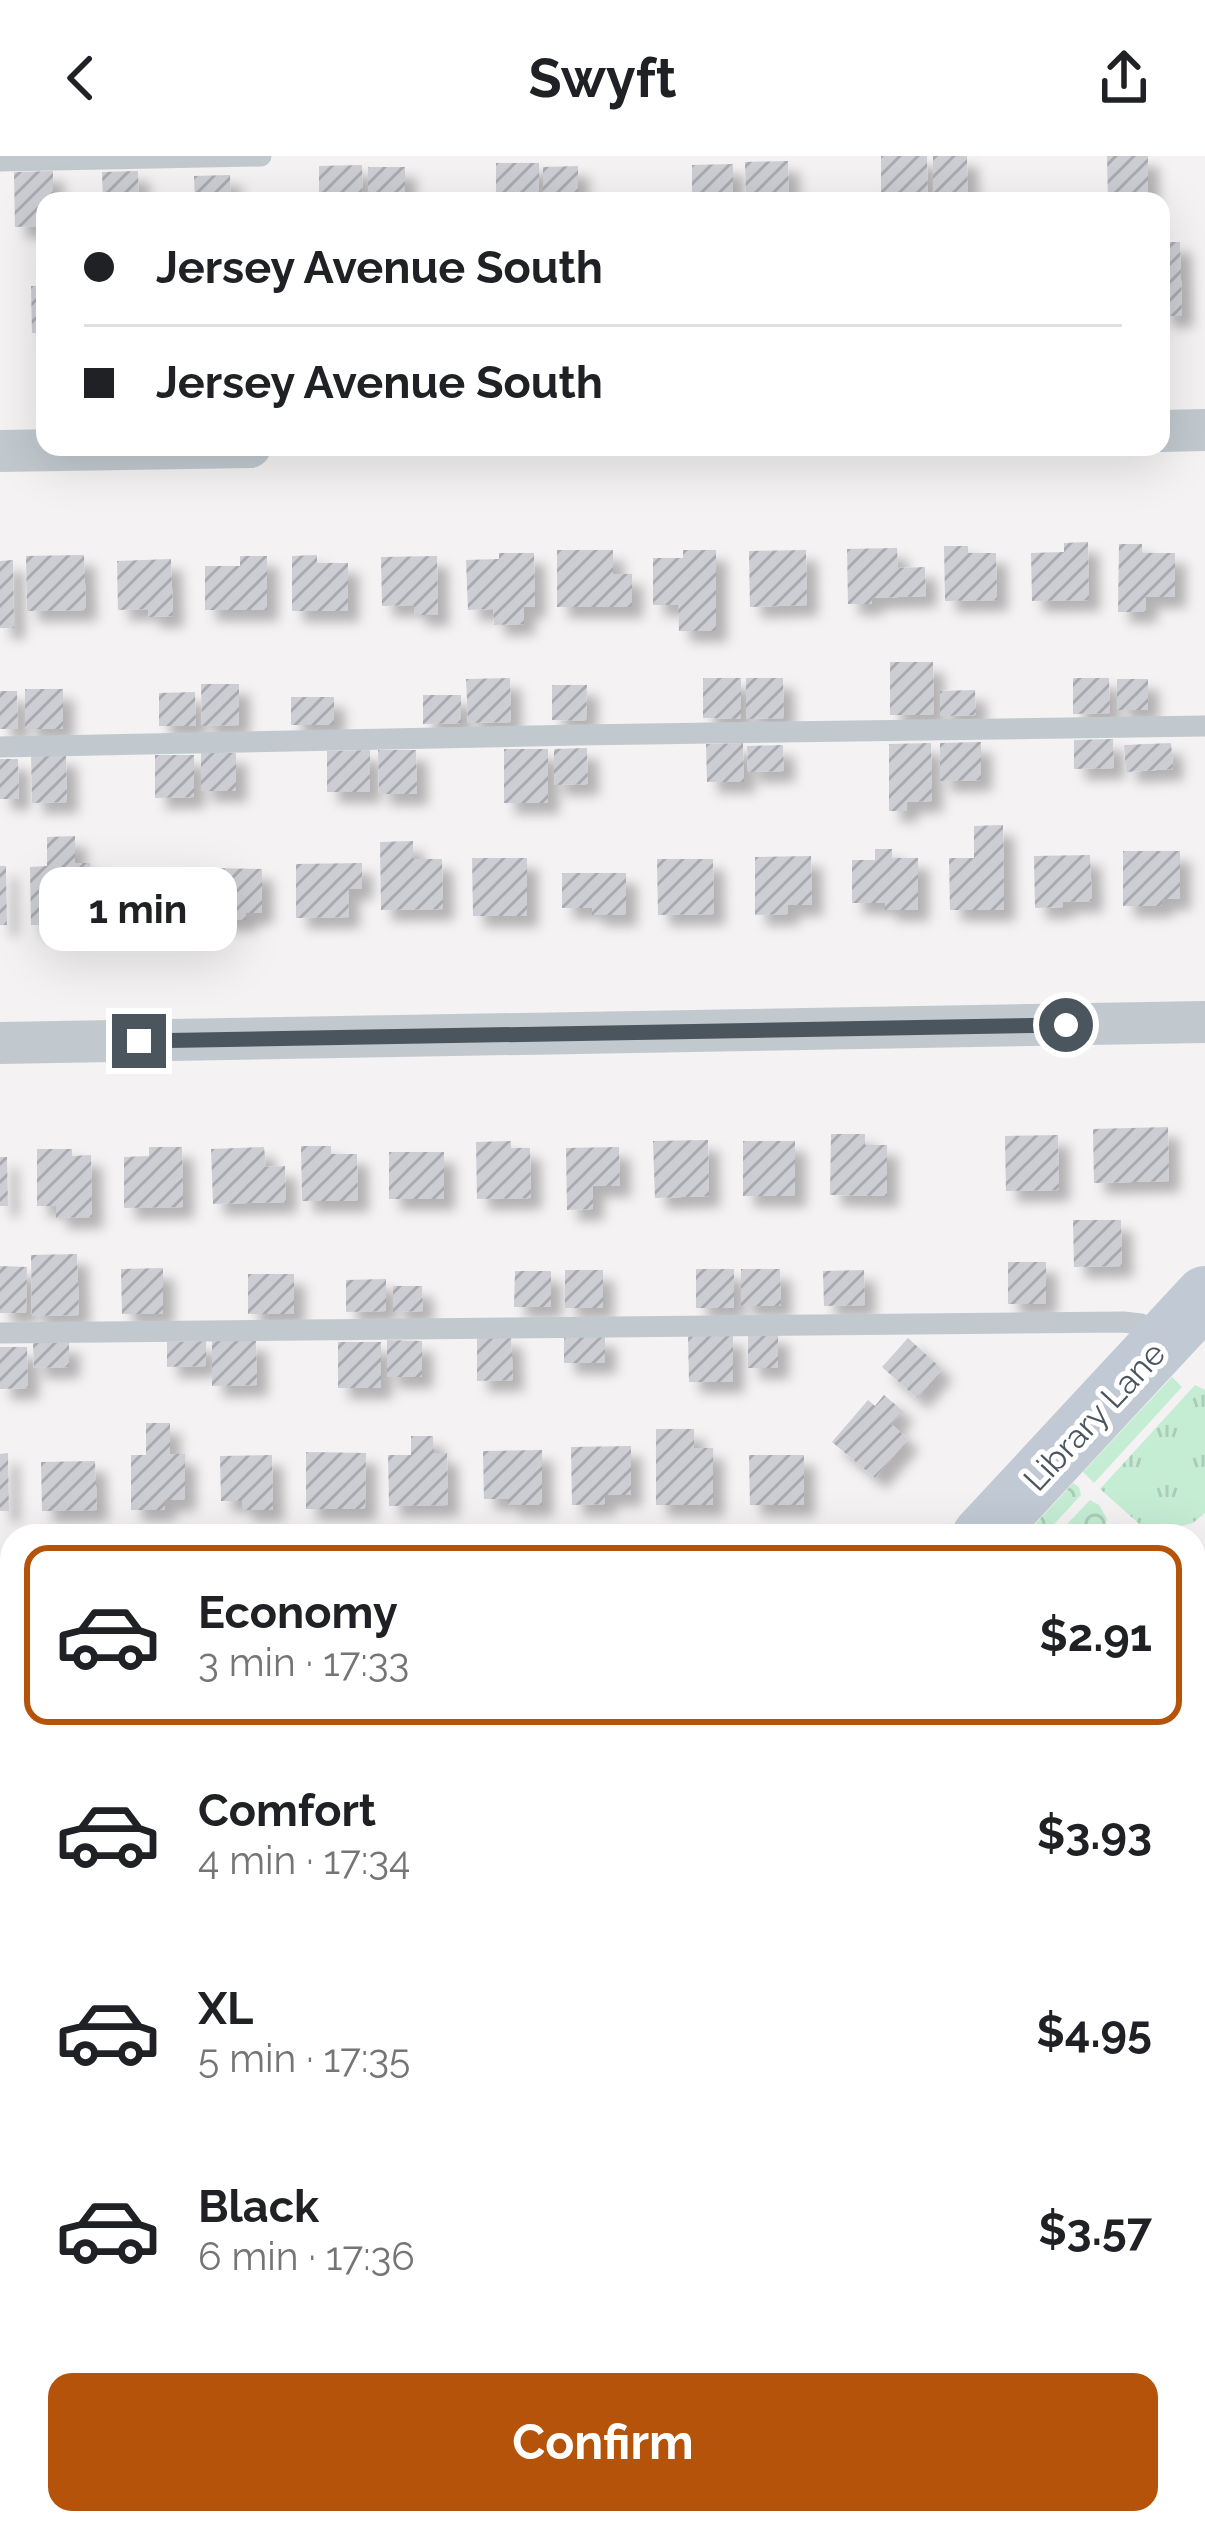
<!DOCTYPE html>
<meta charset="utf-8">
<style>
:root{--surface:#fff;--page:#f6f6f6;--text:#202124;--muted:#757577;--line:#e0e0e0;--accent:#b45309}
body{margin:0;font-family:Raleway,sans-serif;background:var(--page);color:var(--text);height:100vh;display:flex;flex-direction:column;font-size:45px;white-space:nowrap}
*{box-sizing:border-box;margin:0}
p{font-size:39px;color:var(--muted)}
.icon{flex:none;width:66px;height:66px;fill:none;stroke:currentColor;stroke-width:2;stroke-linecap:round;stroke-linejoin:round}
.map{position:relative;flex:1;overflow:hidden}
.side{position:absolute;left:0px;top:1368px;width:1206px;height:1011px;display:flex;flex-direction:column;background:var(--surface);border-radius:36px 36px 0 0;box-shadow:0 12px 48px #0002}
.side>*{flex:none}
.guide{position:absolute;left:36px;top:36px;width:1134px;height:264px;border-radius:24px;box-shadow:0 12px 48px #0002;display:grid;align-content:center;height:264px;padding:0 48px;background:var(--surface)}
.end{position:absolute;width:54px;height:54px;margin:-27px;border:15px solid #4b555e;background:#fff;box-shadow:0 0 0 6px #fff}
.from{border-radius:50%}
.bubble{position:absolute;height:84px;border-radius:24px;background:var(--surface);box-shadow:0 12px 48px #0002;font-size:39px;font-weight:700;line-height:84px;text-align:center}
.guide b{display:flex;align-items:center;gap:42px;height:114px;font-size:45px}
.guide b+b{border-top:3px solid var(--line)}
.guide i{width:30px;height:30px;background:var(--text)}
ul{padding:21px 0 0;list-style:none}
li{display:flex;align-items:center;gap:36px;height:180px;margin:0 24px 18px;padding:0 24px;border:6px solid transparent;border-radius:24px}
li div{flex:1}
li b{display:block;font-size:45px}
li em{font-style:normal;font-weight:700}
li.current{border-color:var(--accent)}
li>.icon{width:108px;height:108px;stroke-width:1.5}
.action{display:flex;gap:24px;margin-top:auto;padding:24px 48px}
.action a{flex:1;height:138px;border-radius:24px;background:var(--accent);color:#fff;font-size:48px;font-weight:700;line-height:138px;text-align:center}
header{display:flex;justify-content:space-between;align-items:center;height:156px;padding:0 48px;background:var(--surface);font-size:54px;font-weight:700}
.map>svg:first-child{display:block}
.commercial{fill:#fcf7ee}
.grass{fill:url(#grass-tufts)}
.forest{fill:url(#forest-crowns)}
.building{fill:url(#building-hatch);filter:url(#shadow)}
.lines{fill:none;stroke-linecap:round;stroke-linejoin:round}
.path{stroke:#7fc9a3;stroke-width:8;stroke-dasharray:9 6;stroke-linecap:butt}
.lane{stroke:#c1c9cf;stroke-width:21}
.street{stroke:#c1c9cf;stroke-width:42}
.secondary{stroke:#c1cad4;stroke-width:60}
.route{stroke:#4b555e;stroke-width:15}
.labels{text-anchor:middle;stroke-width:10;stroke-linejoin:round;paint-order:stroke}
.street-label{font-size:33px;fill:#4b555e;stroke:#fff}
</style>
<header><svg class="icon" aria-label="back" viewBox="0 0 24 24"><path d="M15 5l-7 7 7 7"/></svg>Swyft<svg class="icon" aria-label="share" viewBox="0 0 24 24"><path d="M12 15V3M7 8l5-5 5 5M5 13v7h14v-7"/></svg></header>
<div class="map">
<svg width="1205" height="2377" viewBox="0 0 1205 2377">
<defs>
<pattern id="grass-tufts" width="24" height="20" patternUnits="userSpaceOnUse" patternTransform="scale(3)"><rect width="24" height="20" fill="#c5edd4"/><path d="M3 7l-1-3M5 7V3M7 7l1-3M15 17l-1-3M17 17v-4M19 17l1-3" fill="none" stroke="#abcdb8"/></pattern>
<pattern id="forest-crowns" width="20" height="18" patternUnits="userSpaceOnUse" patternTransform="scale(3)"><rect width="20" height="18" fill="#c5edd4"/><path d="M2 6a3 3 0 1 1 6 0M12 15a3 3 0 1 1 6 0" fill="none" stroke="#abcdb8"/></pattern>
<pattern id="building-hatch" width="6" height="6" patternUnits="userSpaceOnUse" patternTransform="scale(3)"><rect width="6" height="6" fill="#ccced4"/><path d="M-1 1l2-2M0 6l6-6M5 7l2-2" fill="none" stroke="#a8aaaf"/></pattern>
<filter id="shadow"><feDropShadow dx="11" dy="11" stdDeviation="6" flood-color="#0004"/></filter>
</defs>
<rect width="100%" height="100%" fill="#f4f2f2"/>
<polygon class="commercial" points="1205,1760 1205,2139 1194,2138 1194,1765"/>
<g class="grass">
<polygon points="1172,1221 1182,1231 1094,1327 1083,1316"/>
<polygon points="1195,1229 1205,1234 1205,1357 1193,1367 1170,1373 1169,1380 1153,1380 1100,1333"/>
</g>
<g class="forest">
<polygon points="1073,1327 1079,1331 1081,1339 1043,1380 1024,1380"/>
<polygon points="1090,1344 1099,1349 1107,1363 1103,1380 1056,1380"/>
</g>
<g class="building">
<polygon points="881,0 927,0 928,45 881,45"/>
<polygon points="933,0 967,0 968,43 933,43"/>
<polygon points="1107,0 1148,0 1148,43 1108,44"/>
<polygon points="788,5 789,45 746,45 745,6"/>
<rect x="496" y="7" width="43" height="38"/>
<polygon points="733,8 733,45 692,45 692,9"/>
<polygon points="362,9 363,45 319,45 319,10"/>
<polygon points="578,10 578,45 543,45 543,11"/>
<rect x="368" y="11" width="37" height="34"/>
<polygon points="53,15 53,45 45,45 45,70 15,71 14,16"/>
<polygon points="138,15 139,45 103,45 102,16"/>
<polygon points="230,19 231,45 195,45 194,20"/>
<polygon points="1161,86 1180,86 1182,160 1161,160"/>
<polygon points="31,130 45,130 45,177 32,177"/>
<polygon points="1088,386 1089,444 1032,445 1031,397 1064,396 1064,387"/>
<polygon points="1119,388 1142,388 1142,397 1175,397 1175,441 1146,441 1146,456 1118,456"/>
<polygon points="944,390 968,390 968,397 996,397 997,444 945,445"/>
<polygon points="897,392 898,412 925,411 926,440 872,442 872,448 848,448 847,393"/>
<polygon points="557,394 613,394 613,418 632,418 632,451 557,451"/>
<polygon points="683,394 716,394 716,475 679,475 678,449 653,449 653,402 683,402"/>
<polygon points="806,394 807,449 750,451 749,395"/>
<polygon points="499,397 534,397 535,451 524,451 524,468 494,469 493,453 468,454 466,404 499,403"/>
<polygon points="84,399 86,454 27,455 26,400"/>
<polygon points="317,399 317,407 348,407 348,455 292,455 292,400"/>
<polygon points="240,400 267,400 267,454 205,454 205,410 240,410"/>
<polygon points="437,400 438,459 415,459 414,449 382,450 381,401"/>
<polygon points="171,403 173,460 149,461 148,453 118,454 117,405"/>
<polygon points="13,404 14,472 0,472 0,405"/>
<polygon points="890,506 933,506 934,559 890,559"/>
<polygon points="510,522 511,566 468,567 466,523"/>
<polygon points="703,522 741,522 741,563 703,562"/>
<polygon points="746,522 783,522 784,562 746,563"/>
<polygon points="1073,522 1109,522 1110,557 1073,558"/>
<rect x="1117" y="523" width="31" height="31"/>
<polygon points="201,528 239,528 239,569 202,570"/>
<polygon points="552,529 587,529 586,565 552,564"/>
<rect x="25" y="533" width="38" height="40"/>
<polygon points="975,534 976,559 940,560 940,535"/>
<polygon points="0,535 17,535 18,573 0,573"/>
<polygon points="195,536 196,570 159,570 159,537"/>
<polygon points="423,539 461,539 461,567 423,568"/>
<rect x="291" y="541" width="43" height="28"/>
<polygon points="1113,583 1114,612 1074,613 1074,584"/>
<polygon points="981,586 981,624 940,625 940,587"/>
<polygon points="743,587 744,626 707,626 706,588"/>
<polygon points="931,587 932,645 907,646 907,655 889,655 889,588"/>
<polygon points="1171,587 1173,613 1126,616 1124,589"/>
<polygon points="783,589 784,615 748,616 747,590"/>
<polygon points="587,592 588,628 554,629 554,593"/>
<rect x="504" y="593" width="44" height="54"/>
<polygon points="370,594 370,636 327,636 327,595"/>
<polygon points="378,594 416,594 417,638 379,638"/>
<polygon points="201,596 236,597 236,635 201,635"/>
<polygon points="31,599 66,599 67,646 32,647"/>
<polygon points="155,599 194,599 194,641 155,642"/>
<polygon points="0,603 18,603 19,643 0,643"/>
<polygon points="1003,669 1004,754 950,754 949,702 974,702 974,670"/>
<polygon points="75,680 75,707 90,707 90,760 68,760 69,769 31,769 30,711 47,710 47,681"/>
<polygon points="413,685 413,703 442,703 443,753 381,754 380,686"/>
<polygon points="875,693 892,693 892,702 918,702 918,754 885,754 885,747 852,747 852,704 875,704"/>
<polygon points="1123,695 1180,695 1180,743 1162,743 1162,750 1123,750"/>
<polygon points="1090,699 1092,745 1063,746 1063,751 1035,752 1034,700"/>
<polygon points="811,700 812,749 788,749 788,758 755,759 755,701"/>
<polygon points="472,702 527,702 527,760 473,760"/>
<polygon points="657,703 713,703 714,758 658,759"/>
<polygon points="362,707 362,733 348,733 349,761 296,762 296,708"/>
<polygon points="0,710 6,710 7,769 0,769"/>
<polygon points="210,712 262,713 262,757 246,757 246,764 210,764"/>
<polygon points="120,713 178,713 178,767 151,767 151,758 120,758"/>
<polygon points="562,717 626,717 626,759 592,759 592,752 562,752"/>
<polygon points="1168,971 1169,1025 1094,1027 1093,973"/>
<polygon points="831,978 865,978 865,989 887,989 887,1040 830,1039"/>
<polygon points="1058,979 1059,1034 1006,1035 1005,980"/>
<polygon points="708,984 709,1040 655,1042 653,985"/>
<polygon points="511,985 511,992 530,992 531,1042 477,1043 476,986"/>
<rect x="743" y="985" width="52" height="55"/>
<polygon points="301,990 331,990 331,998 357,998 358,1045 302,1045"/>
<polygon points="149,991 182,991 183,1051 124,1052 124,1001 149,1000"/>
<polygon points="264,991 266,1011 285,1010 286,1046 213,1048 211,993"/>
<polygon points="619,991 620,1030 593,1030 593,1053 567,1054 566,992"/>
<polygon points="37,993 72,993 72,1000 91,999 92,1061 56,1062 56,1050 37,1050"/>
<rect x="389" y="996" width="55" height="47"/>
<polygon points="0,1001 7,1001 8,1050 0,1050"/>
<polygon points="1073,1064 1121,1064 1122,1110 1074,1111"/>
<polygon points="77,1098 79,1159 32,1160 31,1099"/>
<rect x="1008" y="1106" width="38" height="42"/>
<polygon points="0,1110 27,1111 26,1157 0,1157"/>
<polygon points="163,1112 163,1158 122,1158 121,1113"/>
<rect x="696" y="1113" width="38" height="39"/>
<polygon points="741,1113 780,1113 781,1150 741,1150"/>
<rect x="565" y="1114" width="38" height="38"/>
<polygon points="864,1114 865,1149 824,1150 823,1115"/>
<polygon points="515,1115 551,1115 551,1151 514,1151"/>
<rect x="248" y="1118" width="46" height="40"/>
<polygon points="386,1123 386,1155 346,1156 346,1124"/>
<polygon points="393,1130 422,1130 423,1155 393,1156"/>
<rect x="748" y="1177" width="30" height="35"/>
<polygon points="688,1179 733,1179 733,1226 689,1226"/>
<polygon points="511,1180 513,1224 477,1225 477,1181"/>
<rect x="564" y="1180" width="41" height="27"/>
<polygon points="908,1182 942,1213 917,1242 882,1211"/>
<polygon points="256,1184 257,1229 212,1230 212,1185"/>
<polygon points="387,1184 422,1185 422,1221 387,1221"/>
<polygon points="206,1185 206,1210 167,1211 167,1186"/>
<polygon points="69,1186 69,1211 34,1212 33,1187"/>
<rect x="338" y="1186" width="43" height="46"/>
<polygon points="0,1191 27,1191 28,1232 0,1233"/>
<polygon points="884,1239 903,1255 891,1268 908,1283 875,1322 832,1286 868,1244 875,1250"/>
<polygon points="146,1267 170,1267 170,1298 185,1298 185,1344 165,1344 165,1354 131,1354 131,1299 146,1299"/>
<polygon points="656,1273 694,1273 694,1292 713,1292 713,1349 656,1349"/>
<polygon points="411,1280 433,1280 434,1297 447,1297 448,1349 389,1350 388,1299 411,1299"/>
<polygon points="631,1290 631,1339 605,1339 605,1348 572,1349 571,1291"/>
<polygon points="542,1294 542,1349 508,1349 508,1343 484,1343 483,1295"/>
<polygon points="306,1296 366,1297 365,1353 306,1353"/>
<polygon points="8,1297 9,1355 0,1355 0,1298"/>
<polygon points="272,1299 273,1354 242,1354 242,1345 221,1345 220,1300"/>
<polygon points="749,1299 804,1299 804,1349 750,1349"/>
<polygon points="95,1305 97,1354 42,1355 41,1306"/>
<polygon points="12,1579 12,1631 0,1631 0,1580"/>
<polygon points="0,1710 7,1710 8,1741 0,1741"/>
<polygon points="12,1774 12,1817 0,1817 0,1775"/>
<polygon points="1205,1793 1205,2003 1194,2008 1194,1798"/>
<polygon points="0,1891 12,1891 12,1937 0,1938"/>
<polygon points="4,2261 12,2261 12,2306 9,2306"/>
<polygon points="17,2367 63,2367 64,2377 18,2377"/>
<rect x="1083" y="2367" width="113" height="10"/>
</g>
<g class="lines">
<polyline class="path" points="0,2212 12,2211"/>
<g class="lane">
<polyline points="0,5 261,0"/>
<polyline points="0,591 578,579 1205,570"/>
<polyline points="0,1177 1123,1166 1141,1168 1158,1183"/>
<polyline points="1194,1544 1205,1540"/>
<polyline points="0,1762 12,1762"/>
<polyline points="846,2367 846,2377"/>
<polyline points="976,2367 978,2377"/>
<polyline points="90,2377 90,2371 94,2367"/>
</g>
<g class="street">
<polyline points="1161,275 1205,274"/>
<polyline points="0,295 250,291"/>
<polyline points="0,887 1205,866"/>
<polyline points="0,1470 12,1470"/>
</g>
<g class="secondary">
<polyline points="982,1380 1205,1140"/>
<polyline points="1194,1726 1205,1721"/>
<polyline points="0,2074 12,2069"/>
<polyline points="0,2119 12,2125"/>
<polyline points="1194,2162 1205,2163"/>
<polyline points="1194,2244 1205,2245"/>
</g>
</g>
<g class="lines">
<polyline class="route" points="139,885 1066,869"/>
</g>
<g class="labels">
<g class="street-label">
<text transform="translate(1094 1260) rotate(-47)" y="12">Library Lane</text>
</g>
</g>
</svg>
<i class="end from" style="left:1066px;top:869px"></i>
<i class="end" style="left:139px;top:885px"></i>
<div class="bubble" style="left:39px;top:711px;width:198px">1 min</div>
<div class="guide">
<b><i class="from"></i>Jersey Avenue South</b>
<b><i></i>Jersey Avenue South</b>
</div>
<section class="side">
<ul>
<li class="current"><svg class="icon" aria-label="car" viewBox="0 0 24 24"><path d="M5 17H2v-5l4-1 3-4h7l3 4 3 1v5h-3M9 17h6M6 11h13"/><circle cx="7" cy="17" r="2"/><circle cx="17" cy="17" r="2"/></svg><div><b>Economy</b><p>3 min · 17:33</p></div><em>$2.91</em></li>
<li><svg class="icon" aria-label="car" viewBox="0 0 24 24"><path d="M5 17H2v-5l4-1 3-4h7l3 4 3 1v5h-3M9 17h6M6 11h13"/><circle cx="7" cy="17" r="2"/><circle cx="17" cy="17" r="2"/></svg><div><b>Comfort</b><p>4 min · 17:34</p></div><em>$3.93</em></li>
<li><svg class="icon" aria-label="car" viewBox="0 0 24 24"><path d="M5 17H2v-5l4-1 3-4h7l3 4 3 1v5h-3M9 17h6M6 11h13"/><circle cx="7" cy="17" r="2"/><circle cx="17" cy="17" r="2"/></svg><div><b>XL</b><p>5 min · 17:35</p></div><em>$4.95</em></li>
<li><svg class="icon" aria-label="car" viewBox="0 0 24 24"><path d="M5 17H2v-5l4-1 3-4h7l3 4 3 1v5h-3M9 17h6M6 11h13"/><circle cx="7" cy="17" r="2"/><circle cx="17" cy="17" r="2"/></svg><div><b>Black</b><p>6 min · 17:36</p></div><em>$3.57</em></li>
</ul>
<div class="action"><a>Confirm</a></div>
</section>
</div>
